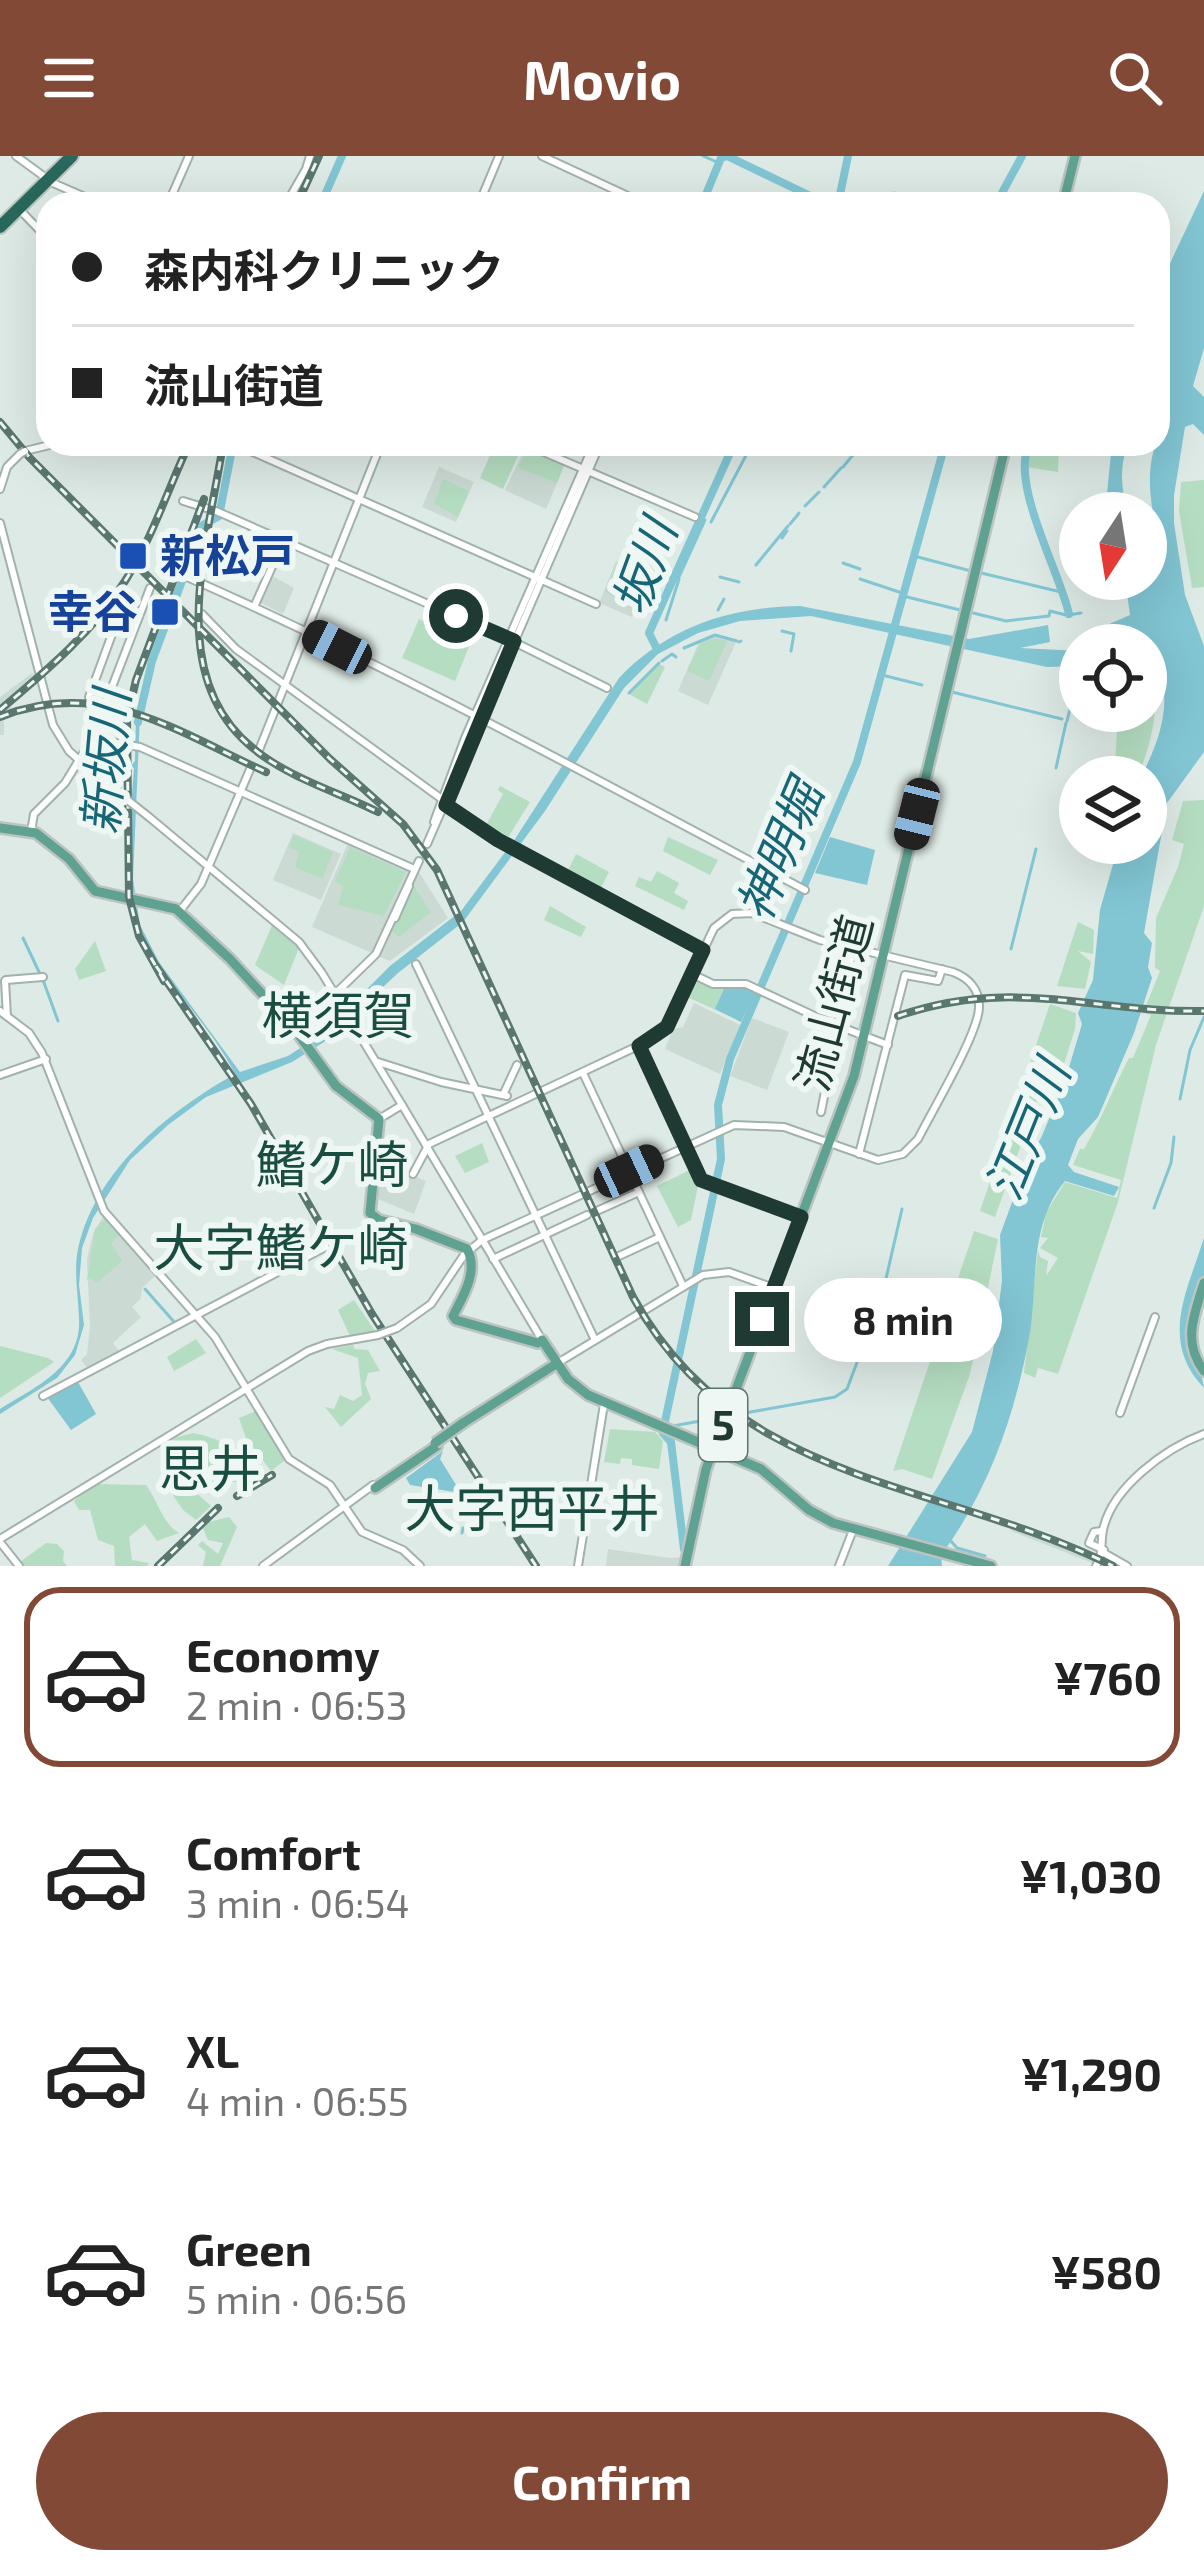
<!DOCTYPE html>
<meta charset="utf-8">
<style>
:root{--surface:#fff;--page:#f2f2f2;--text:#222;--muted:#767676;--line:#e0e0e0;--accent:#824a36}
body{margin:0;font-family:"Exo 2","Noto Sans JP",sans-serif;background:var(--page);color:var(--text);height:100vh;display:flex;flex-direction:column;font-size:45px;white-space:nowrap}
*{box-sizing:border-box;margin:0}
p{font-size:39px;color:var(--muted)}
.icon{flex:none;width:66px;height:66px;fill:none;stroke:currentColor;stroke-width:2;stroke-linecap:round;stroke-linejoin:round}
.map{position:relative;height:1410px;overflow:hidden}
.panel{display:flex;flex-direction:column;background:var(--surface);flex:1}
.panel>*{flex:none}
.top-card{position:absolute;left:36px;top:36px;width:1134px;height:264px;border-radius:36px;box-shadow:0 12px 48px #0002;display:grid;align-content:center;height:264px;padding:0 36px;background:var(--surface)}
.needle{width:78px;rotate:192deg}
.controls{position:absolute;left:1059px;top:336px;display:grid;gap:24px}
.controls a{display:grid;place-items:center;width:108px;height:108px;border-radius:50%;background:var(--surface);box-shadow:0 12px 48px #0002;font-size:60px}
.end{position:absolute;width:54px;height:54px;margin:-27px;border:15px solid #1f3a33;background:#fff;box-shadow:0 0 0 6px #fff}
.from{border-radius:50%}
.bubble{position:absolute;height:84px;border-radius:42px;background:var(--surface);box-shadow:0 12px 48px #0002;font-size:39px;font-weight:700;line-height:84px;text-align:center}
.car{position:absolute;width:36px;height:72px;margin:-36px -18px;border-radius:15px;box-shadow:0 0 9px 3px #0007;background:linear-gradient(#222 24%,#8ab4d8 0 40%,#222 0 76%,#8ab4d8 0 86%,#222 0)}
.top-card b{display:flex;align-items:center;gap:42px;height:114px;font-size:45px}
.top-card b+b{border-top:3px solid var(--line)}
.top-card i{width:30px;height:30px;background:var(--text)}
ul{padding:21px 0 0;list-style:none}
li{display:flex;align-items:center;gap:36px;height:180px;margin:0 24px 18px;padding:0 12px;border:6px solid transparent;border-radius:36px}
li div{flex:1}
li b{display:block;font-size:45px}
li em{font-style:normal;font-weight:700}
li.active{border-color:var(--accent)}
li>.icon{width:108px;height:108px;stroke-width:1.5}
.button{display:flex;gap:24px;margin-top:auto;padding:24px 36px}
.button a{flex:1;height:138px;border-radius:72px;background:var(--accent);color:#fff;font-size:48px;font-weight:700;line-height:138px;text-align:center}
header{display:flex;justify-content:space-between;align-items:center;height:156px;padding:0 36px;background:var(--accent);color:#fff;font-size:54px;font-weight:700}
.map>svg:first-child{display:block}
.built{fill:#ccdad4}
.green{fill:#b5ddc1}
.water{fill:#82c5d3}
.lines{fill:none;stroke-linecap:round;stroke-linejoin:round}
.stream{stroke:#82c5d3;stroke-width:3}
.river{stroke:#82c5d3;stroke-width:8}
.minor-casing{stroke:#a1b2ac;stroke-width:10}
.major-casing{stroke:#bcc4c2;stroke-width:14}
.highway-casing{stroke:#bcc4c2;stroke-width:16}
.minor{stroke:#fff;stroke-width:6}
.major{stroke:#60a292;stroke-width:9}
.highway{stroke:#29685c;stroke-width:12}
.rail-casing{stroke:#59766f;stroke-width:8}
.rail{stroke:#eef7f3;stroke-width:3;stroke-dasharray:9;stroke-linecap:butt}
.minor-bridge-casing{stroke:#a1b2ac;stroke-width:10;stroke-linecap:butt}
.major-bridge-casing{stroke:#bcc4c2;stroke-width:14;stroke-linecap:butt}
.minor-bridge{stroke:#fff;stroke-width:6}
.major-bridge{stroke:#60a292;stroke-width:9}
.route{stroke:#1f3a33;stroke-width:15}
.transit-dot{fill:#1a4fb4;stroke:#eef7f3;stroke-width:4.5}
.labels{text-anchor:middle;stroke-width:12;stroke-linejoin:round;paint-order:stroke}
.shield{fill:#eef7f3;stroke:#5d736d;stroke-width:3}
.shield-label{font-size:42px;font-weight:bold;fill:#1f3a33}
.transit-label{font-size:45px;font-weight:bold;fill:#164399;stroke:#eef7f3;text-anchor:start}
.street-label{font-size:45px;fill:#1f3a33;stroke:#eef7f3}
.water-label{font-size:48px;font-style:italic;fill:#176678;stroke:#eef7f3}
.quarter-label{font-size:51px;fill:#1a4d42;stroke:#eef7f3}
</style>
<header><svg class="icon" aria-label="menu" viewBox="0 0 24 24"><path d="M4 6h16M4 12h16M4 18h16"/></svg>Movio<svg class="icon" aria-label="search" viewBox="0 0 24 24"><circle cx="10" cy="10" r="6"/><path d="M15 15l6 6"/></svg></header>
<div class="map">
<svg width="1204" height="1410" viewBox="0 0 1204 1410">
<rect width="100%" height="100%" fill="#deeae5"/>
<g class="built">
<polygon points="526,290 565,308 546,353 505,334"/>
<polygon points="439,311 474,326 456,366 422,351"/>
<polygon points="616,405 650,420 632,461 599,447"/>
<polygon points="271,419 294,432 283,458 259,446"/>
<polygon points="715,480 736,486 708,549 678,535 699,486"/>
<polygon points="32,517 38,525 9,550 16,557 4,564 4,579 0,579 0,541"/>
<polygon points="293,677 341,698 321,744 273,724"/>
<polygon points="348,687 411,714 374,798 312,771"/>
<polygon points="419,716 448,762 390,805 378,800"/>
<polygon points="694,847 740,869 720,918 665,893 673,873 683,871"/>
<polygon points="752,862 789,876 767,934 730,920"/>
<polygon points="377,1004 426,1025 414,1058 373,1041"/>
<polygon points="104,1059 156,1119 142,1132 141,1142 132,1151 141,1161 113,1187 120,1196 89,1214 81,1204 87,1198 90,1171 87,1103 93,1078"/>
<polygon points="1012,1371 1085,1394 1117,1410 1100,1410 1011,1375"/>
<polygon points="608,1393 669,1402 684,1401 682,1410 606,1410"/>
</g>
<g class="green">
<polygon points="495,288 523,289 503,333 480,322"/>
<polygon points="1030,288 1059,289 1058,316 1026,311"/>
<polygon points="528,293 564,308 557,327 521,313 518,310"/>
<polygon points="443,323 469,335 458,361 434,348"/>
<polygon points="1204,324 1204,431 1192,432 1179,355 1181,326"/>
<polygon points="615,413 639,424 629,447 605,436"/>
<polygon points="419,463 471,486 455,525 402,502"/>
<polygon points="714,482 727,485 709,525 687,515 700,488"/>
<path d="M1151 507C1159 544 1155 577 1141 612L1115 609 1118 555H1146V508Z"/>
<polygon points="659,508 665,511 647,548 629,538"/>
<polygon points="500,630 530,646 507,683 484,673 503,638 498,634"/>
<path d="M1204 644V750L1156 889 1118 1046 1058 1218 1038 1212 1035 1222 1024 1217 1038 1094 1040 1101 1048 1105 1046 1120 1058 1102 1040 1092 1048 1082 1041 1081 1046 1057 1065 1026 1117 1042 1121 1024 1073 1009 1080 993H1084C1101 964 1113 933 1129 902H1133L1151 859 1143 857 1160 815 1155 812 1156 762 1178 711 1184 688 1172 684 1183 645Z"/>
<polygon points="294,679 333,696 322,723 295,711 299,696 288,691"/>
<polygon points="668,681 718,704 710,719 663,695"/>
<polygon points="350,691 406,716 384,760 338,749 343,730 335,725"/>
<polygon points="576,698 609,716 599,736 566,718"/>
<polygon points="657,715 679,727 674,737 688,745 684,754 635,730 639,721 651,726"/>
<polygon points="414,731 431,756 399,781 391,774"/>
<polygon points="550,750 586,771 581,781 544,764"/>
<polygon points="1078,766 1094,774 1093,798 1078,795 1091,806 1085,833 1057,830"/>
<polygon points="273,767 299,792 284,829 255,809"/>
<polygon points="95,785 106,815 79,824 75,813"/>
<polygon points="695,822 709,828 743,830 729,860 685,840"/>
<polygon points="1050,848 1076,857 1075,873 1058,927 1044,925 995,1061 980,1055"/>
<polygon points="482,987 489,1006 465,1017 455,1000"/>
<polygon points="694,1012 699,1025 691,1064 678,1071 657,1030"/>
<polygon points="105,1063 119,1079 111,1087 122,1105 97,1127 90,1122 87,1125 95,1073"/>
<polygon points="974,1075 998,1083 970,1218 932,1323 902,1313 893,1315"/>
<polygon points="354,1144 375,1175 350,1180 338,1154"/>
<polygon points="196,1183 206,1197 174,1215 167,1201"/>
<polygon points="353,1189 355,1193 368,1194 380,1215 368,1217 365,1228 371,1243 341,1271 325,1251 334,1253 340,1239 353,1245 362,1239 358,1202 332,1193"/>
<polygon points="0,1190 48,1202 54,1206 0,1242"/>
<polygon points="256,1255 283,1299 284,1305 271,1315 246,1282 239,1262"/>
<polygon points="610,1273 655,1276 663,1285 659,1313 632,1309 632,1303 621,1302 620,1308 604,1306"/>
<path d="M193 1277C218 1281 250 1296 244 1326L191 1325 192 1333 211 1350 196 1364 183 1354 171 1336 174 1325 164 1307 174 1282Z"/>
<path d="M94 1328 146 1329C158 1345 162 1367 179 1377L157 1385 145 1368 129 1381 132 1404 149 1407 147 1410H115L114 1390 98 1384 90 1354H79L74 1345Z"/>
<polygon points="229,1361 237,1371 220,1410 203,1410 206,1396 198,1389 202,1385 218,1398 223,1387 208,1384 203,1372 209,1366"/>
<polygon points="46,1387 57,1388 64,1395 63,1405 67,1410 23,1410 20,1406"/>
</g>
<g class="water">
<path d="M1204 35V192L1193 230 1204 241V279L1193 268 1185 271 1174 339V367L1185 439 1204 490V596L1167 647 1144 777 1152 787 1148 811 1152 822 1134 877 1098 961 1078 983 1068 1009 1074 1016 1119 1031 1114 1040 1065 1025C1029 1069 1038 1123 1030 1176 1016 1256 990 1333 941 1399L942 1410H888L972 1276 993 1195 1002 1125 1000 1079 1028 1003 1041 982 1064 928 1082 868 1078 857 1093 824 1100 754 1119 687H1146V621H1131L1143 617C1161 581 1174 541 1155 504H1146V489H1113L1107 469 1130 459 1125 423H1146V399L1152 406 1158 402C1157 366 1144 332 1153 297 1159 271 1178 225 1163 197L1158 204V133Z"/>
<path d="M1112 288H1128C1119 311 1121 333 1128 357H1105Z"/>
<path d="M800 450 969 483 1048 469 1050 486 1020 492 1080 495V510L1047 511 811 460 740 465 698 477 658 498 624 532 545 655 463 766 398 817 324 886 292 906 206 941 168 969 130 1004 93 1062 82 1092 79 1129 84 1169 75 1199 57 1222 0 1258V1253C35 1231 82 1211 79 1162 78 1133 72 1110 81 1081 103 1008 171 954 235 918 213 874 175 838 150 795 121 743 130 669 134 612L131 610 135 605 136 558 140 559 133 723 140 769 159 806 240 916 288 900 322 878 390 810 461 755 515 683 619 522C668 471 730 451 800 450Z"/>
<polygon points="830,681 875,694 867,729 815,717"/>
<polygon points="744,830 756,835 741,866 715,853 725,831"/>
<path d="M1204 1082V1119L1190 1164 1204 1232C1159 1184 1187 1136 1204 1082Z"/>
<polygon points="78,1226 96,1258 71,1274 47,1241"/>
<polygon points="443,1295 440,1303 461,1337 410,1329 406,1322"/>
</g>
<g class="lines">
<g class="stream">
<polyline points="703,0 719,7"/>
<polyline points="894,37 921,48"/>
<polyline points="859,292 863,288"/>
<polyline points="843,311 857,294"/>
<polyline points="824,331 841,312"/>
<polyline points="805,350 819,336"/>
<polyline points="796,361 799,357"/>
<polyline points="711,366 752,288"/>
<polyline points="790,368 795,362"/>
<polyline points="782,382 787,375"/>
<polyline points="914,400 971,415"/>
<polyline points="843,407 860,413"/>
<polyline points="756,409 788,370"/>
<polyline points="981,417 1061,436"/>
<polyline points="679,421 705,364"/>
<polyline points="720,421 739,426"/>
<polyline points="860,423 902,437"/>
<polyline points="903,440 960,454"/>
<polyline points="718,454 724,443"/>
<polyline points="969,456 1006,465 1049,460 1050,455 1066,459"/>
<polyline points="1068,459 1081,457"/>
<polyline points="666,464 679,423"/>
<polyline points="782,475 794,478 791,495"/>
<polyline points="739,486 741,485"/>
<polyline points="684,492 715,479 737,485"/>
<polyline points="662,505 672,498 676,501"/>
<polyline points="883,519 884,519"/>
<polyline points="886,520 922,529"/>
<polyline points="1074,535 1077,523"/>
<polyline points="952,536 1062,563"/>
<polyline points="629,537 659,507"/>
<polyline points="1067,565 1072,545"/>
<polyline points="1056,612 1066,567"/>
<polyline points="23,782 40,818"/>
<polyline points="1011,793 1036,693"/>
<polyline points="43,824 58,865"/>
<polyline points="1180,943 1190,894 1204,861"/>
<polyline points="1154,1052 1171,1007 1174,981"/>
<polyline points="145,1133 176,1168"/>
<polyline points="745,1257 835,1241 847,1233 882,1140 902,1053"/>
<polyline points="673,1270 722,1261"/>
<polyline points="663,1277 671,1281"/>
<polyline points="462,1377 463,1372"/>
<polyline points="950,1384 957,1392 985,1400"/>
</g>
<g class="river">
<polyline points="321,48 342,0"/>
<polyline points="702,48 721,2 727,0 827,48"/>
<polyline points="838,48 848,0"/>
<polyline points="996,48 1022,0"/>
<path d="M1029 288C1010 328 1059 414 1069 458"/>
<polyline points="657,493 649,477 734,288"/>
<polyline points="138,566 152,505 203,369 219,360 233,288"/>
<polyline points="664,1270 721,1003 718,949 730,903 857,606 945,288"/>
<polyline points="663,1277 671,1286 684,1393"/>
</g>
<g class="minor-casing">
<g id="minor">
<polyline points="16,0 53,27 101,48"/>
<polyline points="542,0 645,48"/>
<polyline points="168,48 189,0"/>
<polyline points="286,48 306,13 310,0"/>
<polyline points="479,48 499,0"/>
<polyline points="20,54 48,83"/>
<polyline points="525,288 695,361"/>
<polyline points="237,289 596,448"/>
<polyline points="25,295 54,288"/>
<polyline points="0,333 7,311 20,298"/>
<polyline points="183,345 206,352"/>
<polyline points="216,355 508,483 607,532"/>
<polyline points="0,367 53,569 69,595 96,619"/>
<path d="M187 421C399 514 601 626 805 734"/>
<polyline points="254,451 284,384"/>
<polyline points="202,458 236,493 498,684 703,793"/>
<polyline points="89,541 122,451"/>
<polyline points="92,583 140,591 412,712"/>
<polyline points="259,594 381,288"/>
<polyline points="149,661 299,786 322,817 402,949"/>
<polyline points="434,666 465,582 594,288"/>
<polyline points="31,675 34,658 65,627 92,583 150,432"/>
<polyline points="427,688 600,288"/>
<polyline points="179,756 201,728 251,611"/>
<polyline points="395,762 409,730"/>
<polyline points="416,808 595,1184"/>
<polyline points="692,818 713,828 746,828 823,864 888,889"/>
<polyline points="6,824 43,821"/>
<polyline points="5,825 7,860"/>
<polyline points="335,838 376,798 419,705"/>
<polyline points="0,855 29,877 42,897 104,1055 215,1181 289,1303 330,1329 362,1376 403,1394 420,1410"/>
<polyline points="639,890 700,1022 801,1061"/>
<polyline points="378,906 441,926 507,940"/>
<polyline points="583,917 683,1130"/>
<polyline points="0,919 46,903"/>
<polyline points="503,939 517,909"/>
<polyline points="821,956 853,792"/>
<polyline points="379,963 402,949 542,1184"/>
<polyline points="859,998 905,819 938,825 942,813"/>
<polyline points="599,1054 639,1036"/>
<polyline points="619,1100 660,1081"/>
<polyline points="493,1103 587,1059"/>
<path d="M397 1172 431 1148 464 1099 482 1084 734 969 784 971 878 1004 903 998 918 983C932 955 978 878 979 852 980 834 969 822 953 816L820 784 752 757 732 758 714 772 669 867 657 881 429 988 413 1018"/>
<polyline points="556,1208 703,1119 729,1116 774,1132"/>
<polyline points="43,1240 331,1088"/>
<polyline points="1120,1257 1155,1161"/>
<polyline points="1102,1375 1094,1376 1089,1387 1104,1394"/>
<polyline points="0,1383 308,1195 327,1188"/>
<polyline points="0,1386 19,1410"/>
<polyline points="1104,1397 1127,1410"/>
<polyline points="263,1410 373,1329"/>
<polyline points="578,1410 604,1248"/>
<polyline points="839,1410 853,1374"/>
<path d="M1096 1410C1104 1396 1100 1388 1103 1374 1112 1331 1166 1292 1204 1278"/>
</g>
</g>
<g class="major-casing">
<g id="major">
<polyline points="1063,48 1075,0"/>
<path d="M0 672 36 677 69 703 95 735 176 753 230 803 296 875 336 930 379 963 370 1057 379 1064 416 1073 467 1093C479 1115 463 1140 453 1160L456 1164 538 1187 542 1184 568 1223 588 1239 761 1313 809 1354 833 1367 991 1410"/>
<path d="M1204 1127C1194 1159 1182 1186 1204 1215"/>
<polyline points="463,1267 556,1208"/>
<polyline points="375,1332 437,1290"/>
<polyline points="685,1410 706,1313 854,920 1006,288"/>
</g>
</g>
<g class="highway-casing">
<polyline id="highway" points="0,71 72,0"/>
</g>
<use href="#minor" class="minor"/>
<use href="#major" class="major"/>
<use href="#highway" class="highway"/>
<g class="rail-casing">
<g id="rail">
<polyline points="297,48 319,0"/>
<path d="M0 266 30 302 330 603 403 668 437 714 633 1141C735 1330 943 1325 1113 1410"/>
<path d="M223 288C208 387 163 521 254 593 289 622 338 636 378 656"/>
<path d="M0 554C46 515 93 476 125 425 152 383 168 333 189 288"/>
<path d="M0 561C101 521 176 575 266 616"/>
<polyline points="156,810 251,948 372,1158 536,1410"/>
<polyline points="164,825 139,780 129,741 127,563 136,524 204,343"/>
<path d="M898 860C1013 820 1092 857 1204 855"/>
<polyline points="237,1340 272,1319"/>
<polyline points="158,1410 218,1352"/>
</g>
</g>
<use href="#rail" class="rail"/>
<g class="minor-bridge-casing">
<g id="minor-bridge">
<polyline points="20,298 25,295"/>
<polyline points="96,619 149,661"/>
<polyline points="327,1188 378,1179 397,1172"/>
</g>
</g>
<g class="major-bridge-casing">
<polyline id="major-bridge" points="435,1287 463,1267"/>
</g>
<use href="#minor-bridge" class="minor-bridge"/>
<use href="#major-bridge" class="major-bridge"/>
</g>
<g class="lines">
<polyline class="route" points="456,460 514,485 446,649 498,684 703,794 667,871 639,890 701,1024 801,1061 762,1163"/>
</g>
<g class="transit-dot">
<rect x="118" y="385" width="30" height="30" rx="6"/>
<rect x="150" y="441" width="30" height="30" rx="6"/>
</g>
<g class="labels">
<rect class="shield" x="699" y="1233" width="48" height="72" rx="9"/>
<g class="shield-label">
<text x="723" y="1284">5</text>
</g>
<g class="transit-label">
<text x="160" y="416">新松戸</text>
<text x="138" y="472" text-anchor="end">幸谷</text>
</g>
<g class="street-label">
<text transform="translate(834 847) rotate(-75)" y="16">流山街道</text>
</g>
<g class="water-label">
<text transform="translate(645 411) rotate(-70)" y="17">坂川</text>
<text transform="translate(106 606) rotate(-85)" y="17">新坂川</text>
<text transform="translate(780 695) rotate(-67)" y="17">神明堀</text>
<text transform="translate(1028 974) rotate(-68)" y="17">江戸川</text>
</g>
<g class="quarter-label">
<text x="338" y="878">横須賀</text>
<text x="332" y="1027">鰭ケ崎</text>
<text x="281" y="1110">大字鰭ケ崎</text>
<text x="210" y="1331">思井</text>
<text x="532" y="1371">大字西平井</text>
</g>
</g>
</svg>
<div class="controls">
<a><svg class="needle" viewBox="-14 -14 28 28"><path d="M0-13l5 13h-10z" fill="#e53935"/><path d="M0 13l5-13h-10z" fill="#767676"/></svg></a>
<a><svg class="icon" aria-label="locate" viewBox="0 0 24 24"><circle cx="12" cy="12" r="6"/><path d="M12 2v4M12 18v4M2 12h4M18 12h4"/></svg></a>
<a><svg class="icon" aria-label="layers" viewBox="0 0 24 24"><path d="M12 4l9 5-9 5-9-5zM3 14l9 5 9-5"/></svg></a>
</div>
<i class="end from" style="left:456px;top:460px"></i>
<i class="end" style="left:762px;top:1163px"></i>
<div class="bubble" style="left:804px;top:1122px;width:198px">8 min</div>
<i class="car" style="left:337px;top:491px;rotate:297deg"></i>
<i class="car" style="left:917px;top:658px;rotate:194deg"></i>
<i class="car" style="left:629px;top:1015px;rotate:65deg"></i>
<div class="top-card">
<b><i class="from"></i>森内科クリニック</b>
<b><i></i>流山街道</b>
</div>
</div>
<section class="panel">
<ul>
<li class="active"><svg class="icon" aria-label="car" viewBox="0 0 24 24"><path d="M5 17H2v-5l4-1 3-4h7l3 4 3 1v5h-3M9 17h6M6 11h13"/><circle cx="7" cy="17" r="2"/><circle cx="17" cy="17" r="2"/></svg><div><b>Economy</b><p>2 min · 06:53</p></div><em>¥760</em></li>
<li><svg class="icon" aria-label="car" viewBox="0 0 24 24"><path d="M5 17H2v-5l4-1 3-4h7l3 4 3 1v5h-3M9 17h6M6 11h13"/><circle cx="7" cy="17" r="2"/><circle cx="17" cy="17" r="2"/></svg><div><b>Comfort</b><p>3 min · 06:54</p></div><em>¥1,030</em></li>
<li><svg class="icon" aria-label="car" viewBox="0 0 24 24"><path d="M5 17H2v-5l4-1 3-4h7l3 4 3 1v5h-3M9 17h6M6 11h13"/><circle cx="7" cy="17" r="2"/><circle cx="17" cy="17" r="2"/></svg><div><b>XL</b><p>4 min · 06:55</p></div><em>¥1,290</em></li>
<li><svg class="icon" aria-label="car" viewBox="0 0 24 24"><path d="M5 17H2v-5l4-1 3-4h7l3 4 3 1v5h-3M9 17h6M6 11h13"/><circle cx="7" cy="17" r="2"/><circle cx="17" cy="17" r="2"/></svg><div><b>Green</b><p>5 min · 06:56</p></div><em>¥580</em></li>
</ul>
<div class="button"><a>Confirm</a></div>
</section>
